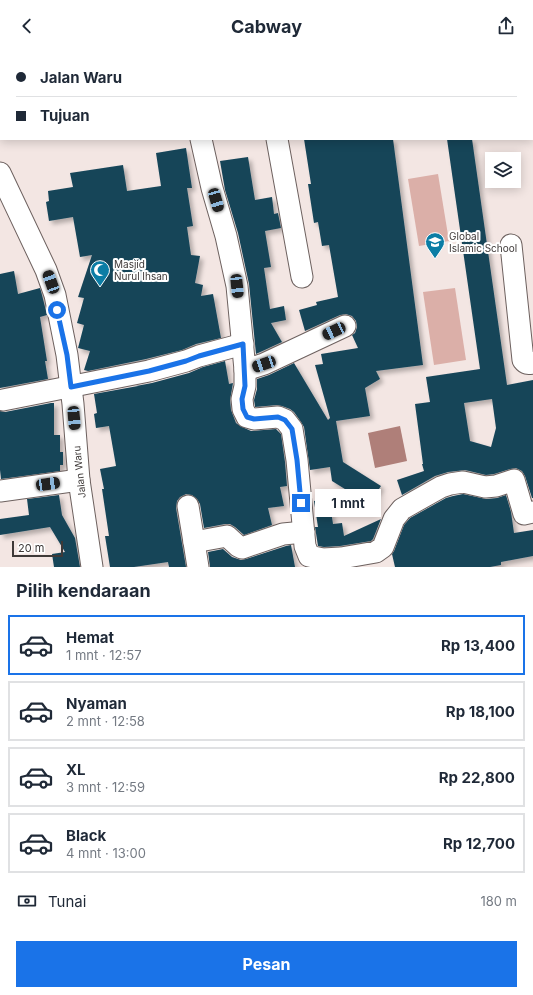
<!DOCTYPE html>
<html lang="id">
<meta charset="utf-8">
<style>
:root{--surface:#fff;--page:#f6f6f7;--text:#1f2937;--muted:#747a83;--line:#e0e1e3;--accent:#1a73e8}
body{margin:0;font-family:Inter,sans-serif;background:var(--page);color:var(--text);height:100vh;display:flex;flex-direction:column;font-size:15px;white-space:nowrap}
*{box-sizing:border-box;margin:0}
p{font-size:13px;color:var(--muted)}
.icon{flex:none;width:22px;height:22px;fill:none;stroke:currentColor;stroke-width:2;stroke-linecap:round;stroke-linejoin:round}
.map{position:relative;height:515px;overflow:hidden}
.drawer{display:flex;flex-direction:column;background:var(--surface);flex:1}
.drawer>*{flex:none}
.banner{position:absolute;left:0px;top:0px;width:533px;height:88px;box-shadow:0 2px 10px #0003;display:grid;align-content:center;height:88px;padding:0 16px;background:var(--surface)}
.controls{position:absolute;left:485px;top:100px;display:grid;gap:8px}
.controls a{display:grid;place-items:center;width:36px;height:36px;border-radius:0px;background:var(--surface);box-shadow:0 2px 10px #0003;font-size:20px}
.scale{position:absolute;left:12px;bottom:10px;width:51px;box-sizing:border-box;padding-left:4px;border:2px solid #3e3938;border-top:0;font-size:11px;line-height:14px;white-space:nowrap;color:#3e3938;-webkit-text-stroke:3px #fff;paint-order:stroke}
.end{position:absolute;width:18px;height:18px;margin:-9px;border:5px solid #1a73e8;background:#fff;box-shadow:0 0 0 2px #fff}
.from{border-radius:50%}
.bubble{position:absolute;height:28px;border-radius:0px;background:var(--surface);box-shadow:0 2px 10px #0003;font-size:13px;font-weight:700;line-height:28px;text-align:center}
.car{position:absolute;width:12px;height:24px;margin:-12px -6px;border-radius:5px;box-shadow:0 0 3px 1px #0007;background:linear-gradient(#222 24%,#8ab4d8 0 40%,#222 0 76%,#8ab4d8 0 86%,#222 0)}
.banner b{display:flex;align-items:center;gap:14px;height:38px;font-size:15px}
.banner b+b{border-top:1px solid var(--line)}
.banner i{width:10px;height:10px;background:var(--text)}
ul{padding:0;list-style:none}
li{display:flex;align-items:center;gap:12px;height:60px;margin:0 8px 6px;padding:0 8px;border:2px solid var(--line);border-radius:0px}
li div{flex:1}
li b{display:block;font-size:15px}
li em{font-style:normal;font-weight:700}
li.current{border-color:var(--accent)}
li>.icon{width:36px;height:36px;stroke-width:1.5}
h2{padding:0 16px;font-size:18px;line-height:48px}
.pay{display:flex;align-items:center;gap:10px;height:44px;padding:0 16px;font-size:15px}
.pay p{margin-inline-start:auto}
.primary-button{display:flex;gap:8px;margin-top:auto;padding:8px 16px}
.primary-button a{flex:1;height:46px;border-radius:0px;background:var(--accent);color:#fff;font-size:16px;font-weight:700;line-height:46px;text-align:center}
header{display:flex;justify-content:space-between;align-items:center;height:52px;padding:0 16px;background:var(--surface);font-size:18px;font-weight:700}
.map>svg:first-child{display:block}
.green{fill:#dbafa8}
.water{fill:#af7f79}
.building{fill:#164559;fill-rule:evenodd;filter:url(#shadow)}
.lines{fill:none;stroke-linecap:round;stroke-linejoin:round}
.minor-casing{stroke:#6d615f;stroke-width:23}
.minor{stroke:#fff;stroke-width:21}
.route{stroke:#1a73e8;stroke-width:5}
.labels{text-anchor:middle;stroke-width:4;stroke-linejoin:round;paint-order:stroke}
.poi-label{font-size:10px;fill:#3e3938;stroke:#fff;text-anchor:start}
.street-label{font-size:10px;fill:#3e3938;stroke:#fff}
</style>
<header><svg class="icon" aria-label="back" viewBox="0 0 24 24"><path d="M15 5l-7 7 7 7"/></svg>Cabway<svg class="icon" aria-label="share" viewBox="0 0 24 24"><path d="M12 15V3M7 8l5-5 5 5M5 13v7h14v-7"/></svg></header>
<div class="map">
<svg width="533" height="515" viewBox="0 0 533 515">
<defs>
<filter id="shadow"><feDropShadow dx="3.5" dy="3.5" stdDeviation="2" flood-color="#0004"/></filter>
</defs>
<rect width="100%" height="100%" fill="#f3e6e3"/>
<g class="green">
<polygon points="438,122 449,189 419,194 408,127"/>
<polygon points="455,236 466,308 434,313 423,240"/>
</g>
<polygon class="water" points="400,374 407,409 375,416 368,381"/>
<g class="building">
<polygon points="304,87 393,87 423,313 376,319 380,327 365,336 370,364 336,369 343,410 381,434 369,452 332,429 330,415 310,418 304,375 301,370 294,360 290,357 282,354 277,353 255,355 255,354 254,348 257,337 257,327 269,323 294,311 328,368 330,366 315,313 323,312 321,302 358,296 352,283 355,281 357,275 356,269 352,264 346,262 340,263 305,279 299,258 317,253 316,250 338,245 329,193 322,194 318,170 314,171 308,132 311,132"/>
<path d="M447 87H472L507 333 533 328V446H532L525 424 522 419 516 416 510 417 494 422 486 423 465 418 448 420 435 424 402 443 397 428 424 419 422 412H423L415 352 430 350 426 325 480 317ZM492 347 496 376 491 395 470 389 464 351Z"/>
<polygon points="186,96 192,136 187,136 193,174 187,175 191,203 200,204 195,231 203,233 201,244 213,242 221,286 196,292 182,298 146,307 88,319 84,318 90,299 78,296 84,273 77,271 84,246 78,245 92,203 80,205 73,165 49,169 46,150 49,149 48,139 73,135 70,121 123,113 127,139 161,134 156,101"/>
<polygon points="248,105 255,148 272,145 274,162 278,161 281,176 265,179 271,215 264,216 270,257 284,254 286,268 271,271 282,290 256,302 249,232 238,181 225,138 220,109"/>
<polygon points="14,219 18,242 40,236 41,239 47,263 40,265 47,309 45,309 48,327 0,336 0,222"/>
<polygon points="225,309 229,332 233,331 230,348 231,358 236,371 240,374 251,379 276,377 281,382 285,410 287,434 280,435 284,454 268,456 272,473 244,483 235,475 230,472 225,472 204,476 200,452 197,447 192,443 186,442 180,445 177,449 176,456 186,515 169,515 168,510 134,515 110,515 105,484 109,484 102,437 104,437 100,417 116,414 109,374 96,376 94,362 97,361 94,342 138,334 136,334 152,331 189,321 203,315"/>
<polygon points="51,351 54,351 54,383 60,383 60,400 63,400 63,413 60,413 60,419 1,427 0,418 0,359 5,360"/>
<polygon points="463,442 486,447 497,446 506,443 511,460 514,481 533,478 533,504 501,510 501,513 490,515 395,515 392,502 394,499 404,473 410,466 446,446 453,444"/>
<polygon points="59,443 62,463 75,486 80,515 54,515 52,502 65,500 50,475 0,483 0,467 29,463 27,447"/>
<polygon points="329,446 333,472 342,471 344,484 381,467 373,487 371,489 340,494 324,495 318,494 315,475 318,475 314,449"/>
<polygon points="291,493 295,515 210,515 208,500 223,497 232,505 241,508 246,507 286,494"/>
</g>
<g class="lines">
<g class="minor-casing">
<g id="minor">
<polyline points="182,0 182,1"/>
<polyline points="261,0 261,1"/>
<polyline points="201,87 212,136 226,184 237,234 245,318 245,334 242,347 243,357 247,365 254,367 278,365 285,368 292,377 297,408 305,494 309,504 323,507 341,506 376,500 383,495 394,467 402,457 441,435 450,432 463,430 485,435 496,434 514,428 524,462 533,460"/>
<polyline points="277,87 302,225"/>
<polyline points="0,121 46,218 55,243 67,303 73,352 79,428 92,515"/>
<path d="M511 193 523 308C526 312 528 312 533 311"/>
<polyline points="245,318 264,312 345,274"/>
<polyline points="3,348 149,319 186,309 199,304 243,292"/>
<polyline points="0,439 79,428"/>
<polyline points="188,454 194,490 198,515"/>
<polyline points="194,490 227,484 238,494 242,496 283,482 304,480"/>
</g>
</g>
<use href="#minor" class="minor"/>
</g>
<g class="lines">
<polyline class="route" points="57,258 67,303 71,335 149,319 186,309 199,304 243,292 245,334 242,347 243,357 247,365 254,367 278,365 285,368 292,377 297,408 301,451"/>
</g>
<defs>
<g id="school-pin" transform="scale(1)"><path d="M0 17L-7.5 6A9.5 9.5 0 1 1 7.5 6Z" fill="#0b7da5" stroke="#fff"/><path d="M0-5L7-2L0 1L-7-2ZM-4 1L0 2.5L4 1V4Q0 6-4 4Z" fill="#fff"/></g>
<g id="mosque-pin" transform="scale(1)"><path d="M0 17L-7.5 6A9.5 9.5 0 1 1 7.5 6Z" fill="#0b7da5" stroke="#fff"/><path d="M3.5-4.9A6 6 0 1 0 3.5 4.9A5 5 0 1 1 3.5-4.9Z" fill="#fff"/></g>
</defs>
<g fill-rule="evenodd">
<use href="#school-pin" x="435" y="190"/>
<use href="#mosque-pin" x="100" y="218"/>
</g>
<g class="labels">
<g class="poi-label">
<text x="449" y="188">Global<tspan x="449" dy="12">Islamic School</tspan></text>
<text x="114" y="216">Masjid<tspan x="114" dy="12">Nurul Ihsan</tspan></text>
</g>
<g class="street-label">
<text transform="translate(79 420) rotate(-96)" y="4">Jalan Waru</text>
</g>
</g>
</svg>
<div class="controls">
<a><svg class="icon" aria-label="layers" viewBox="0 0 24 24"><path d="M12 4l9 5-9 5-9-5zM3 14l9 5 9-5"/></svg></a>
</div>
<div class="scale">20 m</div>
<i class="end from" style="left:57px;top:258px"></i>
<i class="end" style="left:301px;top:451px"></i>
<div class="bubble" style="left:315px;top:437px;width:66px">1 mnt</div>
<i class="car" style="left:216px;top:148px;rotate:164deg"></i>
<i class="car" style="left:51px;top:230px;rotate:340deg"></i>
<i class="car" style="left:237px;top:234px;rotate:174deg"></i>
<i class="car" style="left:334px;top:279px;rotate:245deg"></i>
<i class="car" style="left:264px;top:312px;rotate:251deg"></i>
<i class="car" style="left:74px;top:366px;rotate:175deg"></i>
<i class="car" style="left:48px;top:432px;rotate:82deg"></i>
<div class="banner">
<b><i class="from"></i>Jalan Waru</b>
<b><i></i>Tujuan</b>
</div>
</div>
<section class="drawer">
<h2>Pilih kendaraan</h2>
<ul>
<li class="current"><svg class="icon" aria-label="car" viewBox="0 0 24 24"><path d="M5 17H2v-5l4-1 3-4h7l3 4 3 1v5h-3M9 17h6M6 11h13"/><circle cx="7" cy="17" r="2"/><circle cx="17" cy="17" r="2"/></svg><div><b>Hemat</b><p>1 mnt · 12:57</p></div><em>Rp 13,400</em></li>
<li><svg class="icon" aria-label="car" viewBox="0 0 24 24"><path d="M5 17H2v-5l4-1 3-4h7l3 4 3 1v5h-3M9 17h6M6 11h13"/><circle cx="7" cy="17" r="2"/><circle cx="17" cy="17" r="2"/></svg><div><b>Nyaman</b><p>2 mnt · 12:58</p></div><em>Rp 18,100</em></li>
<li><svg class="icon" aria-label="car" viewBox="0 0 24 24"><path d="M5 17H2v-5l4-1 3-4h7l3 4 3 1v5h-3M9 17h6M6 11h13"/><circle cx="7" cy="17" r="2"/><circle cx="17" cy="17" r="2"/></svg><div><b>XL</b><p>3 mnt · 12:59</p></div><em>Rp 22,800</em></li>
<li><svg class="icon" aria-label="car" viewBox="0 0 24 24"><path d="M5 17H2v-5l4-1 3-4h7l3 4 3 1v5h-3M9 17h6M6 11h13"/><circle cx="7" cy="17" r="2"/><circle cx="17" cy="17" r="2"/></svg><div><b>Black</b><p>4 mnt · 13:00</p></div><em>Rp 12,700</em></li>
</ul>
<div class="pay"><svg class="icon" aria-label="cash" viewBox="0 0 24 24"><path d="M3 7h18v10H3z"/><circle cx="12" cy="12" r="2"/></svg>Tunai<p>180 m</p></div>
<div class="primary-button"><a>Pesan</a></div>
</section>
